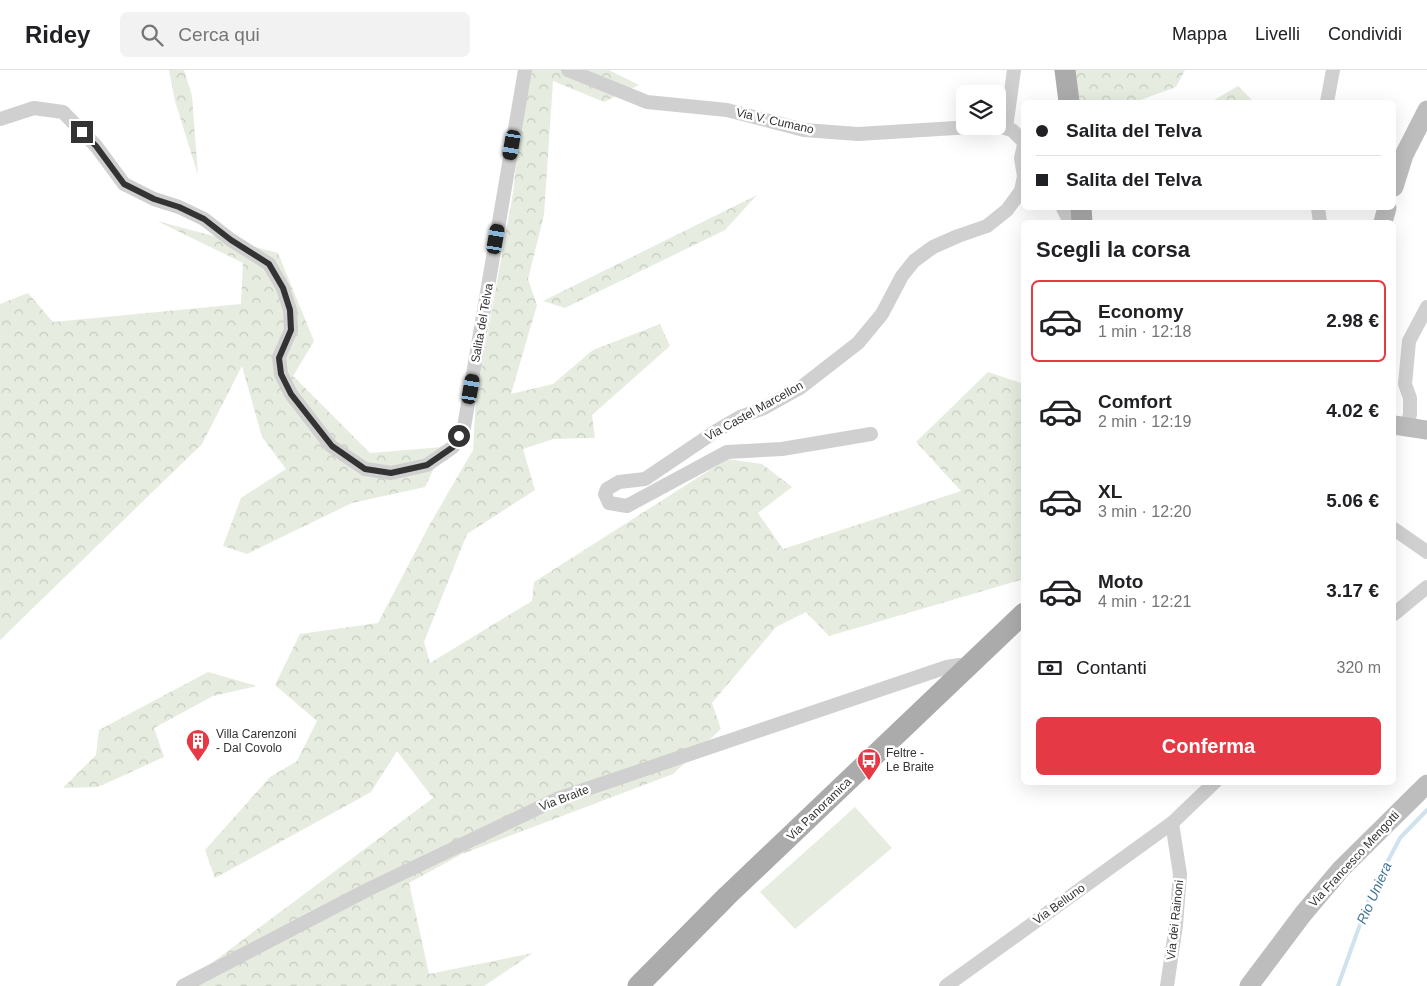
<!DOCTYPE html>
<html lang="it">
<meta charset="utf-8">
<style>
:root{--surface:#fff;--page:#f2f2f2;--text:#202124;--muted:#757577;--line:#e0e0e0;--accent:#e63946}
body{margin:0;font-family:Helvetica,sans-serif;background:var(--page);color:var(--text);height:100vh;display:flex;flex-direction:column;font-size:19px;white-space:nowrap}
*{box-sizing:border-box;margin:0}
p{font-size:16px;color:var(--muted)}
.icon{flex:none;width:28px;height:28px;fill:none;stroke:currentColor;stroke-width:2;stroke-linecap:round;stroke-linejoin:round}
.map{position:relative;flex:1;overflow:hidden}
.details{position:absolute;left:1021px;top:150px;width:375px;height:565px;display:flex;flex-direction:column;background:var(--surface);border-radius:8px;box-shadow:0 5px 20px #0002}
.details>*{flex:none}
.top-card{position:absolute;left:1021px;top:30px;width:375px;height:110px;border-radius:8px;box-shadow:0 5px 20px #0002;display:grid;align-content:center;height:110px;padding:0 15px;background:var(--surface)}
.controls{position:absolute;left:956px;top:15px;display:grid;gap:10px}
.controls a{display:grid;place-items:center;width:50px;height:50px;border-radius:8px;background:var(--surface);box-shadow:0 5px 20px #0002;font-size:25px}
.end{position:absolute;width:22px;height:22px;margin:-11px;border:6px solid #333;background:#fff;box-shadow:0 0 0 2px #fff}
.from{border-radius:50%}
.car{position:absolute;width:15px;height:30px;margin:-15px -8px;border-radius:6px;box-shadow:0 0 4px 1px #0007;background:linear-gradient(#222 24%,#8ab4d8 0 40%,#222 0 76%,#8ab4d8 0 86%,#222 0)}
.top-card b{display:flex;align-items:center;gap:18px;height:48px;font-size:19px}
.top-card b+b{border-top:1px solid var(--line)}
.top-card i{width:12px;height:12px;background:var(--text)}
ul{padding:0;list-style:none}
li{display:flex;align-items:center;gap:15px;height:82px;margin:0 10px 8px;padding:0 5px;border:2px solid transparent;border-radius:8px}
li div{flex:1}
li b{display:block;font-size:19px}
li em{font-style:normal;font-weight:600}
li.current{border-color:var(--accent)}
li>.icon{width:45px;height:45px;stroke-width:1.5}
h2{padding:0 15px;font-size:22px;line-height:60px}
.pay{display:flex;align-items:center;gap:12px;height:55px;padding:0 15px;font-size:19px}
.pay p{margin-inline-start:auto}
.button{display:flex;gap:10px;margin-top:auto;padding:10px 15px}
.button a{flex:1;height:58px;border-radius:8px;background:var(--accent);color:#fff;font-size:20px;font-weight:600;line-height:58px;text-align:center}
header{display:flex;align-items:center;gap:30px;box-sizing:border-box;height:70px;padding:0 25px;background:var(--surface);border-bottom:1px solid var(--line)}
header strong{font-size:24px}
nav{display:flex;gap:28px;margin-inline-start:auto;font-size:18px}
.search{width:350px;height:45px;background:var(--page);display:flex;align-items:center;gap:12px;box-sizing:border-box;padding:0 18px;border-radius:8px;color:var(--muted);font-size:19px}
.map>svg:first-child{display:block}
.forest{fill:url(#forest-crowns)}
.garden{fill:#e6ecdf}
.lines{fill:none;stroke-linecap:round;stroke-linejoin:round}
.stream{stroke:#cfe2ee;stroke-width:4}
.street{stroke:#d0d0d0;stroke-width:14}
.secondary{stroke:#bdbdbd;stroke-width:19}
.primary{stroke:#ababab;stroke-width:21}
.route{stroke:#333;stroke-width:6}
.labels{text-anchor:middle;stroke-width:5;stroke-linejoin:round;paint-order:stroke}
.street-label{font-size:12px;fill:#333;stroke:#fff}
.poi-label{font-size:12px;fill:#333;stroke:#fff;text-anchor:start}
.water-label{font-size:14px;font-style:italic;fill:#3f7597;stroke:#fff}
</style>
<header>
<strong>Ridey</strong>
<div class="search"><svg class="icon" aria-label="search" viewBox="0 0 24 24"><circle cx="10" cy="10" r="6"/><path d="M15 15l6 6"/></svg>Cerca qui</div>
<nav><a>Mappa</a><a>Livelli</a><a>Condividi</a></nav>
</header>
<div class="map">
<svg width="1427" height="916" viewBox="0 0 1427 916">
<defs>
<pattern id="forest-crowns" width="20" height="18" patternUnits="userSpaceOnUse" patternTransform="scale(1.25)"><rect width="20" height="18" fill="#e6ecdf"/><path d="M2 6a3 3 0 1 1 6 0M12 15a3 3 0 1 1 6 0" fill="none" stroke="#c6cbc0"/></pattern>
</defs>
<rect width="100%" height="100%" fill="#fff"/>
<g class="forest">
<polygon points="169,0 184,0 192,26 198,105 175,31"/>
<polygon points="527,0 609,0 639,15 604,32 553,11 544,145 528,209 537,235 511,324 553,314 593,280 660,254 670,276 592,345 595,368 553,369 523,379 535,420 467,464 424,572 430,593 532,531 534,512 727,389 762,394 792,417 758,443 783,479 961,421 916,372 988,302 1024,314 1024,509 829,566 806,542 776,557 712,633 721,659 673,704 462,784 409,813 429,904 533,883 484,916 181,916 433,728 397,681 371,722 215,808 205,780 270,707 297,691 317,651 275,615 300,564 378,553 430,454 473,380 476,328 513,123"/>
<polygon points="1074,0 1185,0 1176,17 1135,32 1077,32"/>
<polygon points="1238,16 1254,32 1211,32"/>
<polygon points="757,125 725,160 565,238 543,231"/>
<polygon points="157,151 278,183 314,271 293,306 370,383 444,377 425,417 352,433 247,484 223,476 241,428 286,399 262,367 242,296 202,374 0,570 0,234 28,223 53,252 241,234 243,193"/>
<polygon points="208,602 257,616 213,626 154,658 164,687 98,717 63,718 96,685 99,660"/>
</g>
<polygon class="garden" points="855,737 892,778 795,859 760,822"/>
<g class="lines">
<polyline class="stream" points="1338,916 1372,821 1400,768 1427,740"/>
<g class="street">
<polyline points="568,0 647,32 727,40 804,60 858,64 988,56"/>
<polyline points="1327,32 1333,0"/>
<polyline points="0,49 34,38 63,42 96,76 124,114 154,129 179,137 204,149 231,170 269,194 283,218 290,240 291,260 279,287 281,304 291,324 331,376 365,399 391,403 427,395 453,377 464,357 525,0"/>
<polyline points="997,56 1012,60 1024,72"/>
<polyline points="1006,58 1014,0"/>
<polyline points="1063,138 1070,152"/>
<polyline points="1318,138 1320,152"/>
<polyline points="1407,357 1410,344 1410,328 1405,314 1409,271 1427,237"/>
<polyline points="871,364 782,379 727,382 627,436 609,433 605,424 607,419 619,412 645,409 716,361 740,347 764,338 800,318 858,273 882,244 902,206 914,191 933,177 958,166 987,156 1007,140 1021,121 1024,106 1021,88 1024,75"/>
<polyline points="1394,459 1427,482"/>
<polyline points="1394,544 1427,517"/>
<polyline points="183,916 367,820 557,729 947,597 959,595 968,597"/>
<polyline points="946,916 1172,753 1215,712"/>
<polyline points="1167,916 1176,855 1180,804 1172,753"/>
</g>
<g class="secondary">
<polyline points="1394,117 1404,85 1427,40"/>
<polyline points="1383,152 1387,138"/>
<polyline points="1394,355 1427,360"/>
<polyline points="1249,916 1303,844 1341,799 1427,714"/>
</g>
<g class="primary">
<polyline points="1065,0 1069,32"/>
<polyline points="1081,138 1082,152"/>
<polyline points="638,916 727,826 1024,543"/>
</g>
</g>
<g class="lines">
<polyline class="route" points="82,62 96,76 124,114 154,129 179,137 204,149 231,170 269,194 283,218 290,240 291,260 279,288 281,304 291,324 332,376 365,399 391,403 427,395 453,377 459,366"/>
</g>
<defs>
<g id="building-pin" transform="scale(1.25)"><path d="M0 17L-7.5 6A9.5 9.5 0 1 1 7.5 6Z" fill="#e63946" stroke="#fff"/><path d="M-4-6H4V6H1V3H-1V6H-4ZM-2.5-4.3h1.7v1.8h-1.7ZM.8-4.3h1.7v1.8H.8ZM-2.5-1h1.7V.8h-1.7ZM.8-1h1.7V.8H.8Z" fill="#fff"/></g>
<g id="bus-pin" transform="scale(1.25)"><path d="M0 17L-7.5 6A9.5 9.5 0 1 1 7.5 6Z" fill="#e63946" stroke="#fff"/><path d="M-5-6H5V4H4V6H2V4H-2V6H-4V4H-5ZM-3.5-4V0h7V-4ZM-3.5 1.2v1.5H-2V1.2ZM2 1.2v1.5H3.5V1.2Z" fill="#fff"/></g>
</defs>
<g fill-rule="evenodd">
<use href="#building-pin" x="198" y="671"/>
<use href="#bus-pin" x="869" y="690"/>
</g>
<g class="labels">
<g class="street-label">
<text transform="translate(775 51) rotate(13)" y="4">Via V. Cumano</text>
<text transform="translate(482 253) rotate(-80)" y="4">Salita del Telva</text>
<text transform="translate(754 341) rotate(-29)" y="4">Via Castel Marcellon</text>
<text transform="translate(564 728) rotate(-21)" y="4">Via Braite</text>
<text transform="translate(819 739) rotate(-44)" y="4">Via Panoramica</text>
<text transform="translate(1354 789) rotate(-47)" y="4">Via Francesco Mengotti</text>
<text transform="translate(1059 834) rotate(-36)" y="4">Via Belluno</text>
<text transform="translate(1175 850) rotate(-84)" y="4">Via dei Rainoni</text>
</g>
<g class="poi-label">
<text x="216" y="668">Villa Carenzoni<tspan x="216" dy="14">- Dal Covolo</tspan></text>
<text x="886" y="687">Feltre -<tspan x="886" dy="14">Le Braite</tspan></text>
</g>
<g class="water-label">
<text transform="translate(1374 823) rotate(-66)" y="5">Rio Uniera</text>
</g>
</g>
</svg>
<div class="controls">
<a><svg class="icon" aria-label="layers" viewBox="0 0 24 24"><path d="M12 4l9 5-9 5-9-5zM3 14l9 5 9-5"/></svg></a>
</div>
<i class="end from" style="left:459px;top:366px"></i>
<i class="end" style="left:82px;top:62px"></i>
<i class="car" style="left:512px;top:75px;rotate:190deg"></i>
<i class="car" style="left:496px;top:169px;rotate:10deg"></i>
<i class="car" style="left:471px;top:319px;rotate:10deg"></i>
<div class="top-card">
<b><i class="from"></i>Salita del Telva</b>
<b><i></i>Salita del Telva</b>
</div>
<section class="details">
<h2>Scegli la corsa</h2>
<ul>
<li class="current"><svg class="icon" aria-label="car" viewBox="0 0 24 24"><path d="M5 17H2v-5l4-1 3-4h7l3 4 3 1v5h-3M9 17h6M6 11h13"/><circle cx="7" cy="17" r="2"/><circle cx="17" cy="17" r="2"/></svg><div><b>Economy</b><p>1 min · 12:18</p></div><em>2.98 €</em></li>
<li><svg class="icon" aria-label="car" viewBox="0 0 24 24"><path d="M5 17H2v-5l4-1 3-4h7l3 4 3 1v5h-3M9 17h6M6 11h13"/><circle cx="7" cy="17" r="2"/><circle cx="17" cy="17" r="2"/></svg><div><b>Comfort</b><p>2 min · 12:19</p></div><em>4.02 €</em></li>
<li><svg class="icon" aria-label="car" viewBox="0 0 24 24"><path d="M5 17H2v-5l4-1 3-4h7l3 4 3 1v5h-3M9 17h6M6 11h13"/><circle cx="7" cy="17" r="2"/><circle cx="17" cy="17" r="2"/></svg><div><b>XL</b><p>3 min · 12:20</p></div><em>5.06 €</em></li>
<li><svg class="icon" aria-label="car" viewBox="0 0 24 24"><path d="M5 17H2v-5l4-1 3-4h7l3 4 3 1v5h-3M9 17h6M6 11h13"/><circle cx="7" cy="17" r="2"/><circle cx="17" cy="17" r="2"/></svg><div><b>Moto</b><p>4 min · 12:21</p></div><em>3.17 €</em></li>
</ul>
<div class="pay"><svg class="icon" aria-label="cash" viewBox="0 0 24 24"><path d="M3 7h18v10H3z"/><circle cx="12" cy="12" r="2"/></svg>Contanti<p>320 m</p></div>
<div class="button"><a>Conferma</a></div>
</section>
</div>
